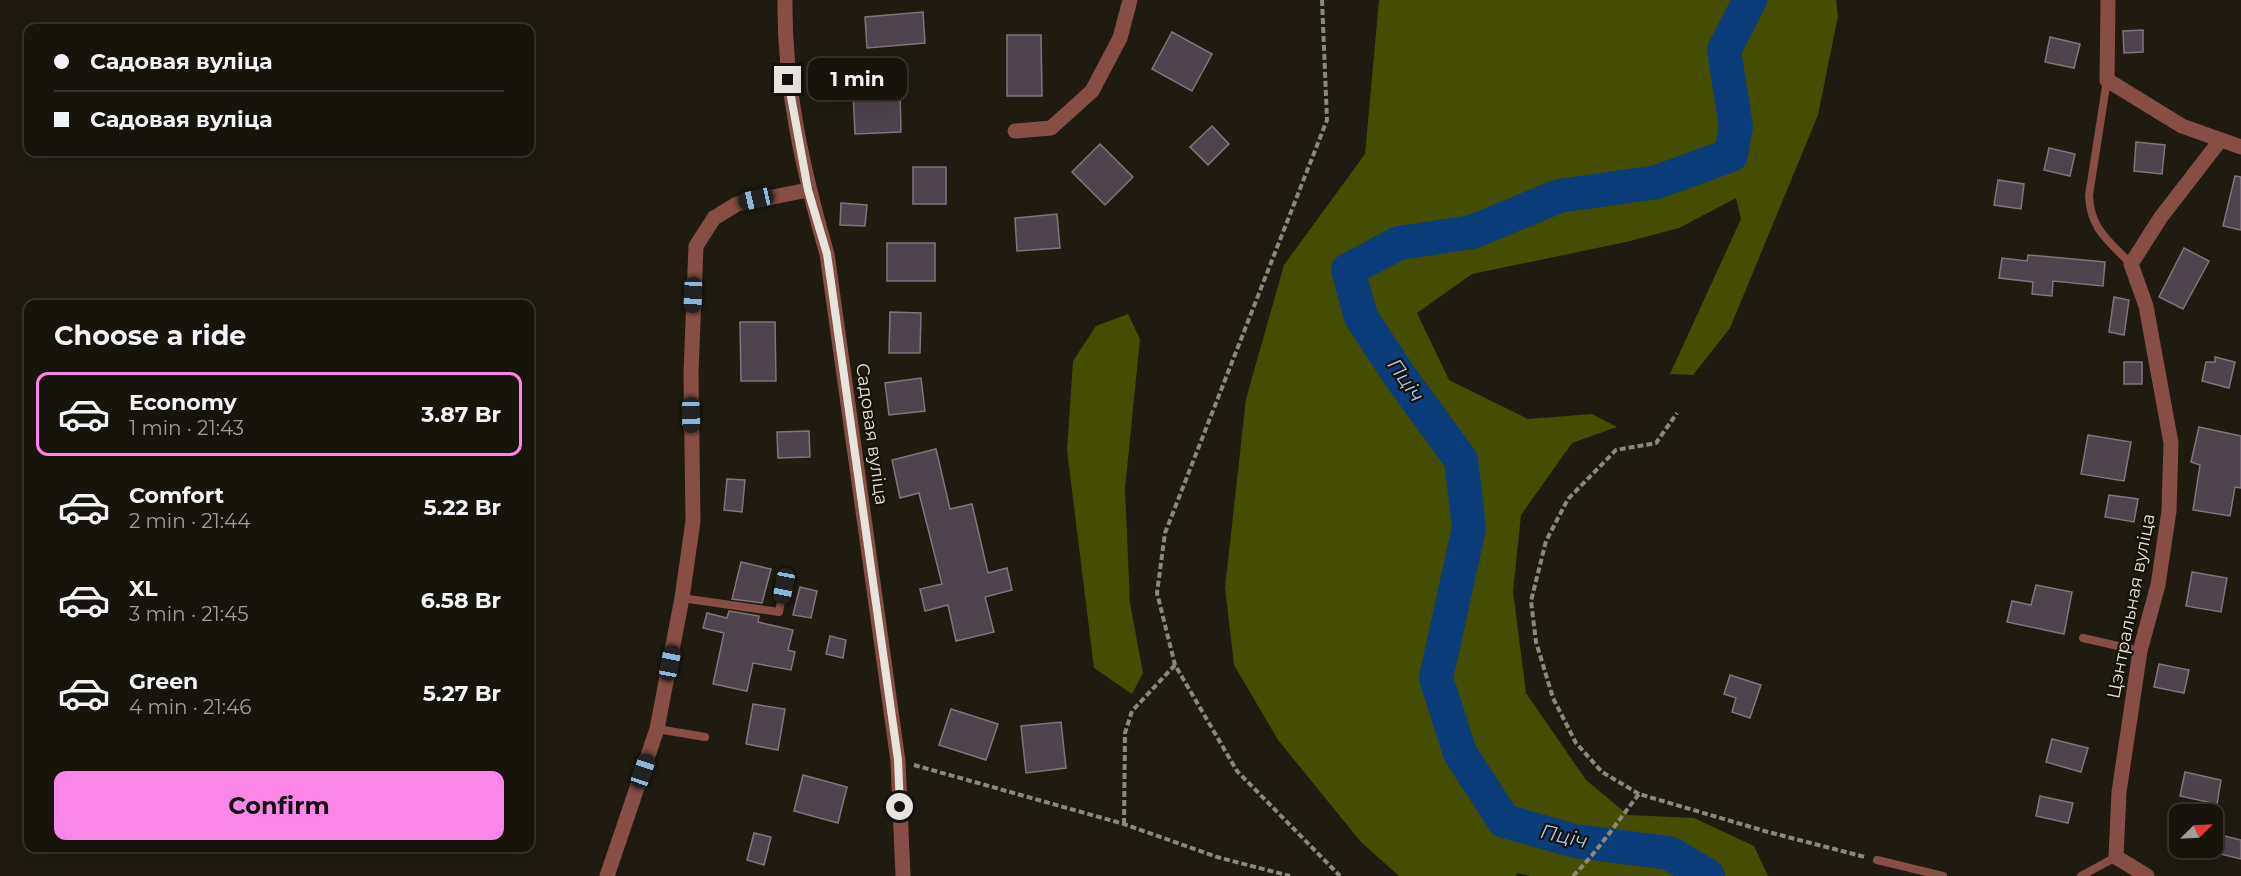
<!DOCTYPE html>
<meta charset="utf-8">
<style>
:root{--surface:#17140c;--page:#201d15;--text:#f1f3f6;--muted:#9e9e9d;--line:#36332d;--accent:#fa87e7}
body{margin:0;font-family:Montserrat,sans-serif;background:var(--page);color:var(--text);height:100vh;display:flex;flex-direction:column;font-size:22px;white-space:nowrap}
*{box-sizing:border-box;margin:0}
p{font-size:20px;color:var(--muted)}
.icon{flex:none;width:33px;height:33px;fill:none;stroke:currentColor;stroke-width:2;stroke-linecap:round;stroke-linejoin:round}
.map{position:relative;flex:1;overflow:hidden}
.details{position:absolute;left:24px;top:300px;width:510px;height:552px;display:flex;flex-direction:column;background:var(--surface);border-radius:12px;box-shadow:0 6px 24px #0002,0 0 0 2px var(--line)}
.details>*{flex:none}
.top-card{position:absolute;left:24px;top:24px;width:510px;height:132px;border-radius:12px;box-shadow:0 6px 24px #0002,0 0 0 2px var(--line);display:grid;align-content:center;height:132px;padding:0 30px;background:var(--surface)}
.needle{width:39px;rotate:66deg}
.buttons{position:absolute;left:2169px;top:804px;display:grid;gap:12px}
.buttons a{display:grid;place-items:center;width:54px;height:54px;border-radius:12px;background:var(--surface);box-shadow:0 6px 24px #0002,0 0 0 2px var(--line);font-size:30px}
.end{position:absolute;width:27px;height:27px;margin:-14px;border:8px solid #e6e4dc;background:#111;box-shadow:0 0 0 3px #111}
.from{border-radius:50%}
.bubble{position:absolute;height:42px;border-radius:12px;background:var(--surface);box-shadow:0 6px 24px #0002,0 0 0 2px var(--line);font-size:20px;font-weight:700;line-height:42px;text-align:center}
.car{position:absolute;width:18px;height:36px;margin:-18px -9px;border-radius:8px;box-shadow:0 0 4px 2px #0007;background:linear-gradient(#222 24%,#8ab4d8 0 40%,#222 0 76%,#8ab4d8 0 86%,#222 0)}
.top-card b{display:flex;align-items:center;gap:21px;height:57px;font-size:22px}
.top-card b+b{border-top:2px solid var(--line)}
.top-card i{width:15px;height:15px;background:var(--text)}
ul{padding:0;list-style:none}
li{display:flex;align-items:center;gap:18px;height:84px;margin:0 12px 9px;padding:0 18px;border:3px solid transparent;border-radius:12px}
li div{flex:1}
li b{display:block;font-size:22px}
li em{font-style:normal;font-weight:700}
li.current{border-color:var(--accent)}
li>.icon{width:54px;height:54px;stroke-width:1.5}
h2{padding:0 30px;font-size:27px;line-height:72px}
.button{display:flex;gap:12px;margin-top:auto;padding:12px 30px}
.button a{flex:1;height:69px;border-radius:12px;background:var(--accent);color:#111;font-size:24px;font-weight:700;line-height:69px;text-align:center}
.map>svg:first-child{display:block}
.forest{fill:#454d01}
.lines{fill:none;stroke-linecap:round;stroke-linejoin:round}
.river{stroke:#0a3d79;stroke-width:34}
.building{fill:#4e434c;stroke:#81747e;stroke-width:1.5}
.path{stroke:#8b887e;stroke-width:4;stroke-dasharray:6 3;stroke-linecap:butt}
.service{stroke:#864e45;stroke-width:8}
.minor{stroke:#864e45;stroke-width:15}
.route{stroke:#e6e4dc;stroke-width:8}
.labels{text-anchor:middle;stroke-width:4.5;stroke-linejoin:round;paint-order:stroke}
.street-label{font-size:18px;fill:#e6e4dc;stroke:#161207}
.water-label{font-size:20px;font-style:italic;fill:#a0c7fc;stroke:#161207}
</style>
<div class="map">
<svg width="2241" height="876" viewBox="0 0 2241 876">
<rect width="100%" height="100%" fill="#1f1b10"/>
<g class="forest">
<polygon points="1379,0 1836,0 1838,16 1818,115 1730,328 1693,375 1670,374 1741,219 1736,198 1679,228 1626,242 1472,274 1417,313 1449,380 1528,419 1592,414 1617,427 1572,443 1521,515 1513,591 1526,693 1586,780 1628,815 1694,818 1754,846 1768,876 1530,876 1517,873 1516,876 1399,876 1361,842 1278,740 1234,665 1225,588 1246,399 1284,265 1365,154"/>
<polygon points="1128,314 1140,339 1125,489 1130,603 1143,673 1132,694 1094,668 1067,450 1073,361 1096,326"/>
</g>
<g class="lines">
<polyline class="river" points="1708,876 1669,853 1575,841 1504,821 1460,753 1436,678 1469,528 1461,460 1399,375 1361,317 1348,270 1399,243 1472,232 1559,196 1657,182 1731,155 1736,127 1724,50 1750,0"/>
</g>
<g class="building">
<polygon points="923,12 925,43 867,48 865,17"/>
<polygon points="2143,30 2143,52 2124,53 2123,31"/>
<polygon points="1172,32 1212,54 1192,91 1152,69"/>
<polygon points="1007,35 1041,35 1042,96 1007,96"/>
<polygon points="2050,37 2080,44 2074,68 2045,62"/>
<polygon points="900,92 901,132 855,134 853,93"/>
<polygon points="1212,126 1229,144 1208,165 1190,147"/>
<polygon points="2136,142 2165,145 2162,174 2134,171"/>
<polygon points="1100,144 1133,177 1105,205 1072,172"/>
<polygon points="2049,148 2075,154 2070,176 2044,170"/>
<rect x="913" y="167" width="33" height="37"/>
<polygon points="2235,176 2241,177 2241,230 2223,226"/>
<polygon points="1998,180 2024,184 2021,209 1994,205"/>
<polygon points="841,203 867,205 865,226 840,225"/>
<polygon points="1057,214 1060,248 1017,251 1015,218"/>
<rect x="887" y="243" width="48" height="38"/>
<polygon points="2184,248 2209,261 2183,309 2159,297"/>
<polygon points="2028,255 2105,262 2103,286 2053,281 2052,296 2032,294 2033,282 1999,278 2002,258 2027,261"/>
<polygon points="2114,297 2129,300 2124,335 2109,332"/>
<polygon points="890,312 921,313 920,353 889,353"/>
<polygon points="740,322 775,322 776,381 741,381"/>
<polygon points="2215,357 2235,362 2229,388 2202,381 2206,362 2215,362"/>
<rect x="2124" y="362" width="18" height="22"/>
<polygon points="921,378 925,411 889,415 885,383"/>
<polygon points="2199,427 2241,436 2241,488 2235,487 2230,516 2193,510 2200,465 2191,462"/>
<polygon points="809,431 810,457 778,458 777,432"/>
<polygon points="2088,435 2131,442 2124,481 2081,474"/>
<polygon points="936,449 950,509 972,504 988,573 1007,568 1012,590 985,597 994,632 956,641 948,605 925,611 920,589 942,584 919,493 900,498 892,460"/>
<polygon points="727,479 745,480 742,512 724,510"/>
<polygon points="2109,495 2138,499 2134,522 2105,517"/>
<polygon points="741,562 771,569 762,603 732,599"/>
<polygon points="2192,572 2227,578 2221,612 2186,606"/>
<polygon points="2036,585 2072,592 2064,634 2007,622 2012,601 2031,605"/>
<polygon points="800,587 817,591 811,618 793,615"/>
<polygon points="729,611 759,616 758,622 793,630 788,650 795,652 791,670 753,663 747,691 713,684 724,633 703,628 707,613 727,618"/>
<polygon points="830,636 846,640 843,658 826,654"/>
<polygon points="2159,664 2189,670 2184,693 2154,687"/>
<polygon points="1730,675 1761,685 1750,718 1732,712 1736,698 1724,694"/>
<polygon points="753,704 785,709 778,750 746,744"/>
<polygon points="951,709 998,724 986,760 939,745"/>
<polygon points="1061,722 1066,768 1026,773 1021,726"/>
<polygon points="2052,739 2088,748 2081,772 2046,762"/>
<polygon points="2185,772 2221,780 2217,804 2180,796"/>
<polygon points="803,775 847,787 838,823 794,811"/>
<polygon points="2040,796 2073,803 2068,823 2036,816"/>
<polygon points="754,833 771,837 764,865 747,860"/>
<polygon points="2212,833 2241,840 2241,859 2212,852"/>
</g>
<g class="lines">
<g class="path">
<polyline points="1322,0 1327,120 1165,533 1157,593 1175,665 1237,771 1340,876"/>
<polyline points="914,765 1124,824 1217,857 1290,876"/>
<polyline points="1639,794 1602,772 1576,743 1553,698 1536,642 1531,601 1546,541 1568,499 1616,450 1656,443 1677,413"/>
<polyline points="1124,824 1125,733 1132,711 1175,665"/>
<path d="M1573 876C1598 851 1617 822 1639 794L1768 832 1865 857"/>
</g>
<g class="service">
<path d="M2107 80 2089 195C2090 229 2109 241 2131 264"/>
<polyline points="682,598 779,612 784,586"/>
<polyline points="2083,638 2140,651"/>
<polyline points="657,729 705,737"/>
<polyline points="1877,860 1943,876"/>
<polyline points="2081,876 2116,857"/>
</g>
<g class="minor">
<path d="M785 0C784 87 803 171 827 254L898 761 903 876"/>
<polyline points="2108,0 2107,80 2182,126 2241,147"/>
<polyline points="1015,131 1051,128 1092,91 1120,38 1130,0"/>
<polyline points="607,876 657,729 682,598 693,521 691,373 696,246 714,218 737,204 808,190"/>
<polyline points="2147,876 2116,857 2119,792 2140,651 2158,585 2169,511 2171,443 2146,306 2131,264 2161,217 2219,142"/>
</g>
</g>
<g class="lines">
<polyline class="route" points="788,80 808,190 827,254 898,760 900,807"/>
</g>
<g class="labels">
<g class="street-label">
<text transform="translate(872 434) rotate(82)" y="6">Садовая вуліца</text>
<text transform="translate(2131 606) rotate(-79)" y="6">Цэнтральная вуліца</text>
</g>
<g class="water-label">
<text transform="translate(1406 380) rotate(55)" y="7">Пціч</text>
<text transform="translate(1564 836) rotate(13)" y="7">Пціч</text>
</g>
</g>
</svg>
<div class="buttons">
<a><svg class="needle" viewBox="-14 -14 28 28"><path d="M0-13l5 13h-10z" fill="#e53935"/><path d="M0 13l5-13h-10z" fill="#9e9e9d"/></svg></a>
</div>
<i class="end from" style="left:900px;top:807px"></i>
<i class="end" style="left:788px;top:80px"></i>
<div class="bubble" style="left:808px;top:58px;width:99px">1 min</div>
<i class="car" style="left:756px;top:199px;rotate:257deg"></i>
<i class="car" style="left:693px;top:295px;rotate:182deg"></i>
<i class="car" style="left:691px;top:415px;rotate:179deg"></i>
<i class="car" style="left:784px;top:586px;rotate:191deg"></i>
<i class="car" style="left:670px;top:663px;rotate:11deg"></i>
<i class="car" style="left:643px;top:771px;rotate:19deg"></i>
<div class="top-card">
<b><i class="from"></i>Садовая вуліца</b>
<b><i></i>Садовая вуліца</b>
</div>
<section class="details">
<h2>Choose a ride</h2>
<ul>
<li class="current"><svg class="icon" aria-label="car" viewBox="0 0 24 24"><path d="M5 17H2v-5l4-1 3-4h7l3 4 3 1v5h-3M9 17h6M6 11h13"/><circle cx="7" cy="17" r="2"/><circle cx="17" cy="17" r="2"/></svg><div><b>Economy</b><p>1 min · 21:43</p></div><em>3.87 Br</em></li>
<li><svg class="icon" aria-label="car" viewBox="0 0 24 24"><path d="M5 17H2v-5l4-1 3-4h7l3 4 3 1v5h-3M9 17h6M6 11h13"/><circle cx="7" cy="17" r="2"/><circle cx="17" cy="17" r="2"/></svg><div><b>Comfort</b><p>2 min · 21:44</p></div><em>5.22 Br</em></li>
<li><svg class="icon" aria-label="car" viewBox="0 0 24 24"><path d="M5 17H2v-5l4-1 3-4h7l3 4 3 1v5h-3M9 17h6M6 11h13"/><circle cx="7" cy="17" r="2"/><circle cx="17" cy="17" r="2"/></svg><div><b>XL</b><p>3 min · 21:45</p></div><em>6.58 Br</em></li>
<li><svg class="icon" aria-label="car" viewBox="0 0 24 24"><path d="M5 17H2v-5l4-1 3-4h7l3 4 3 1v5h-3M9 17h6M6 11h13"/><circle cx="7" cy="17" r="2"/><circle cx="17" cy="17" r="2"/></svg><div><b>Green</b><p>4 min · 21:46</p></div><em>5.27 Br</em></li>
</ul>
<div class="button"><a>Confirm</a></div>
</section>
</div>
